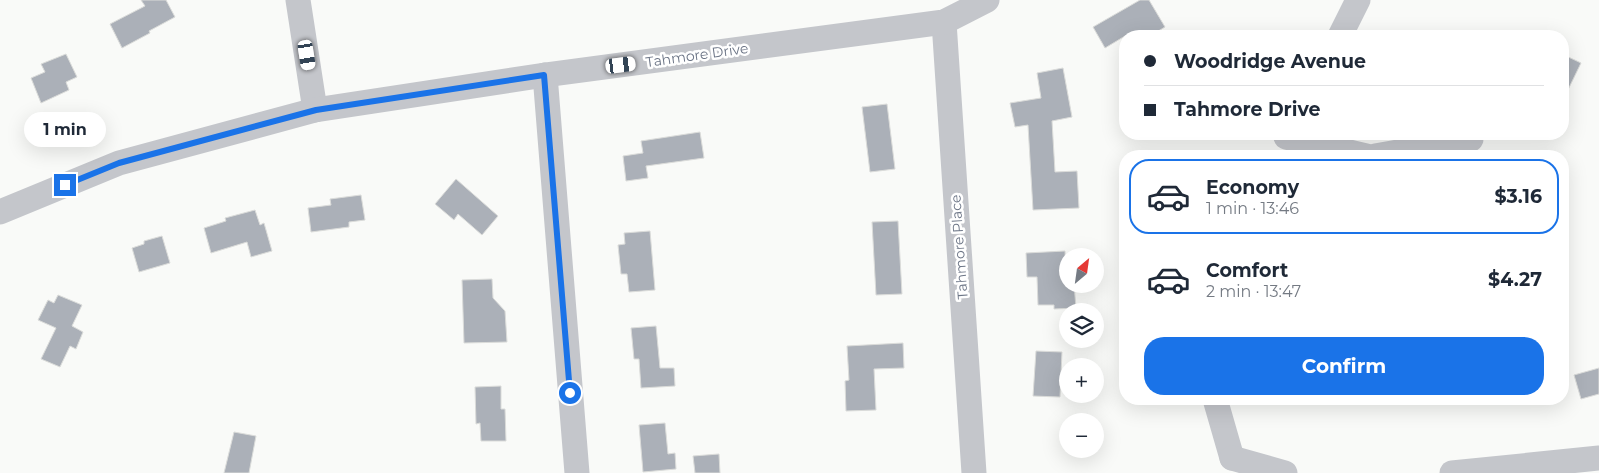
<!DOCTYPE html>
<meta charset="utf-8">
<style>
:root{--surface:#fff;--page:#f6f6f7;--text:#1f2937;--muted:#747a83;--line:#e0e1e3;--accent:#1a73e8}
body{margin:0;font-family:Montserrat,sans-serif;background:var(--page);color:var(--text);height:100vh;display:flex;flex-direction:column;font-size:19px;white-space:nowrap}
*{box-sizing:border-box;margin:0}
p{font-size:16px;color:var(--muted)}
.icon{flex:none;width:28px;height:28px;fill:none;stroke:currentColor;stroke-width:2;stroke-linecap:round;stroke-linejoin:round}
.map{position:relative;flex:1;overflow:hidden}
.details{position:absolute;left:1119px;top:150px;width:450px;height:255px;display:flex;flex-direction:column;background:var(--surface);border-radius:20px;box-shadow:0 5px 20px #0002}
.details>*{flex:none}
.banner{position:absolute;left:1119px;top:30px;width:450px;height:110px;border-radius:20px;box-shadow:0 5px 20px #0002;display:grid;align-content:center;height:110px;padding:0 25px;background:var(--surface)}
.needle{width:32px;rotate:29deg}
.buttons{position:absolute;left:1059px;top:248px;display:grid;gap:10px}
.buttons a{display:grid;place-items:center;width:45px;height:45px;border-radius:50%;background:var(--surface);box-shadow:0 5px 20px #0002;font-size:25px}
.end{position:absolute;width:22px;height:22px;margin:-11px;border:6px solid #1a73e8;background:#fff;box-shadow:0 0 0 2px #fff}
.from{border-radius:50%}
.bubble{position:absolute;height:35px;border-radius:18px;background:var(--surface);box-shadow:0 5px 20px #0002;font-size:16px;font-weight:700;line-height:35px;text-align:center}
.car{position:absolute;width:15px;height:30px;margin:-15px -8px;border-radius:6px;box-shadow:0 0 4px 1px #0007;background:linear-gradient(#fff 24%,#345 0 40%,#fff 0 76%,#345 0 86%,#fff 0)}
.banner b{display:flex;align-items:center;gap:18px;height:48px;font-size:19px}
.banner b+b{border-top:1px solid var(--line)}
.banner i{width:12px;height:12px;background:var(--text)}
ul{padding:9px 0 0;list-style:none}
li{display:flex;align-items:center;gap:15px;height:75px;margin:0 10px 8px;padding:0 15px;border:2px solid transparent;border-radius:20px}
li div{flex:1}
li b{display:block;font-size:19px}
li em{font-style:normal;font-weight:700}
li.selected{border-color:var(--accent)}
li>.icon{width:45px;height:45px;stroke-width:1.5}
.cta{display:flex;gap:10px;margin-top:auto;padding:10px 25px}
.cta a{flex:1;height:58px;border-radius:20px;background:var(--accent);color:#fff;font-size:20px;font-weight:700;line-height:58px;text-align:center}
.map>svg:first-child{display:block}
.building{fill:#abb0b8;stroke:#dbdcda}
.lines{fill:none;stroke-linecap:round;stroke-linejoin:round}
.minor{stroke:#c4c6cb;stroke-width:25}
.route{stroke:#1a73e8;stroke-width:6}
.labels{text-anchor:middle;stroke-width:5;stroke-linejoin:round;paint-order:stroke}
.street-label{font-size:14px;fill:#6c7586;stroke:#fff}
</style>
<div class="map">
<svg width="1599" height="473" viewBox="0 0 1599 473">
<rect width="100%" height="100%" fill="#f9faf8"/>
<g class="building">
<polygon points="141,0 166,0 175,17 149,31 150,33 122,48 110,24 145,6"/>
<polygon points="1140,0 1149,0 1165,27 1150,36 1125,36 1105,48 1093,27"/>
<polygon points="66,54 77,77 66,82 69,90 41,103 31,78 45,72 41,64"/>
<polygon points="1562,54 1581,63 1562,102"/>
<polygon points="1063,68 1072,117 1052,121 1055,172 1077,171 1079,208 1033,210 1028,125 1015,127 1010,103 1041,98 1037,73"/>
<polygon points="887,104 895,169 870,172 862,107"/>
<polygon points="700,132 704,158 646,166 648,178 626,181 623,156 643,153 641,141"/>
<polygon points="456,179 498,216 482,235 458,214 454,220 435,204"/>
<polygon points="361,195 365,220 349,222 349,227 311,232 308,208 331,205 330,199"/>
<polygon points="255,210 260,225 264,223 272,251 251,257 247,242 211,253 204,228 226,221 225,218"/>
<polygon points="898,221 902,294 876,295 872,222"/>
<polygon points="650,231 655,290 629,292 627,274 621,274 618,245 625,244 624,233"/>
<polygon points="162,236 170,263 139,272 132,248 144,244 144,241"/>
<polygon points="1065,251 1066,278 1068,278 1068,284 1074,284 1076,308 1054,309 1054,305 1038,305 1037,277 1027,277 1026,253"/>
<polygon points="492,279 493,298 505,311 507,342 464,343 462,280"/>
<polygon points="58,295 82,305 72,326 83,332 76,349 70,346 60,367 41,359 56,328 38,320 48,300 54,303"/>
<polygon points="656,326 660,368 674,368 675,386 641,388 639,359 634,359 631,328"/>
<polygon points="903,343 904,368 874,369 876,410 846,411 845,381 849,380 847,346"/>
<polygon points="1036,351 1062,352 1060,397 1033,396"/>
<polygon points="1599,368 1599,394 1581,399 1574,375"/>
<polygon points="501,386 501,409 505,409 506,441 481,441 480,423 476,424 475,387"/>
<polygon points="665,423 668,454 675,453 676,469 643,472 639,425"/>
<polygon points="234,432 256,436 249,473 224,473"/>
<polygon points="719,454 720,473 695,473 693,456"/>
</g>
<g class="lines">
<g class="minor">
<polyline points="298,0 315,110"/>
<polyline points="944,22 974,473"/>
<polyline points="1340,36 1358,0"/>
<polyline points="545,75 577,473"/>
<polyline points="1286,137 1366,156"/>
<polyline points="1375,156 1471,139"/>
<polyline points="0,212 119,163 315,110 545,75 944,22 987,0"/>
<polyline points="1215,399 1232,458"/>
<polyline points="1232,458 1285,473"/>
<polyline points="1452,473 1599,458"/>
</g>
</g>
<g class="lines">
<polyline class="route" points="65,185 119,163 316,110 544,75 570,393"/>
</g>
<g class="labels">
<g class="street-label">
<text transform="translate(697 55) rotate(-8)" y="5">Tahmore Drive</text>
<text transform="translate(959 247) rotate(-94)" y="5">Tahmore Place</text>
</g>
</g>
</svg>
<div class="buttons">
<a><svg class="needle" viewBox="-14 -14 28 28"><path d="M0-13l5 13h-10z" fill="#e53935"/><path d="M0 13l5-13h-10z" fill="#747a83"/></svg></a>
<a><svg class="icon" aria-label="layers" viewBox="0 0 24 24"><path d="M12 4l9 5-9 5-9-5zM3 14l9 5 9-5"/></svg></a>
<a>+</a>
<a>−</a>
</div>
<i class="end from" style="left:570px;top:393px"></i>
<i class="end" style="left:65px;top:185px"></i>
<div class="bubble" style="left:24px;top:112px;width:82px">1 min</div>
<i class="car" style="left:307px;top:55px;rotate:171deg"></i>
<i class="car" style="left:621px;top:65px;rotate:83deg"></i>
<div class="banner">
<b><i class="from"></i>Woodridge Avenue</b>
<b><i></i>Tahmore Drive</b>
</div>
<section class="details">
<ul>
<li class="selected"><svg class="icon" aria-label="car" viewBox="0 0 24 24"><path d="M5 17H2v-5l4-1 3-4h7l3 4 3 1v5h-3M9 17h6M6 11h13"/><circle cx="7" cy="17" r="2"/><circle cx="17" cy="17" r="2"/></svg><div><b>Economy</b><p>1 min · 13:46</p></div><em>$3.16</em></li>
<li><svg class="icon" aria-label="car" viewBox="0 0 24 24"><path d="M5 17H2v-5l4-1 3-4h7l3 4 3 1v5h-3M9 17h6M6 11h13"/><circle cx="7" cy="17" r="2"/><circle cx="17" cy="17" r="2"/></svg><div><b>Comfort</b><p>2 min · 13:47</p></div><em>$4.27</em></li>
</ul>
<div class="cta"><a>Confirm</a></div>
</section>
</div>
